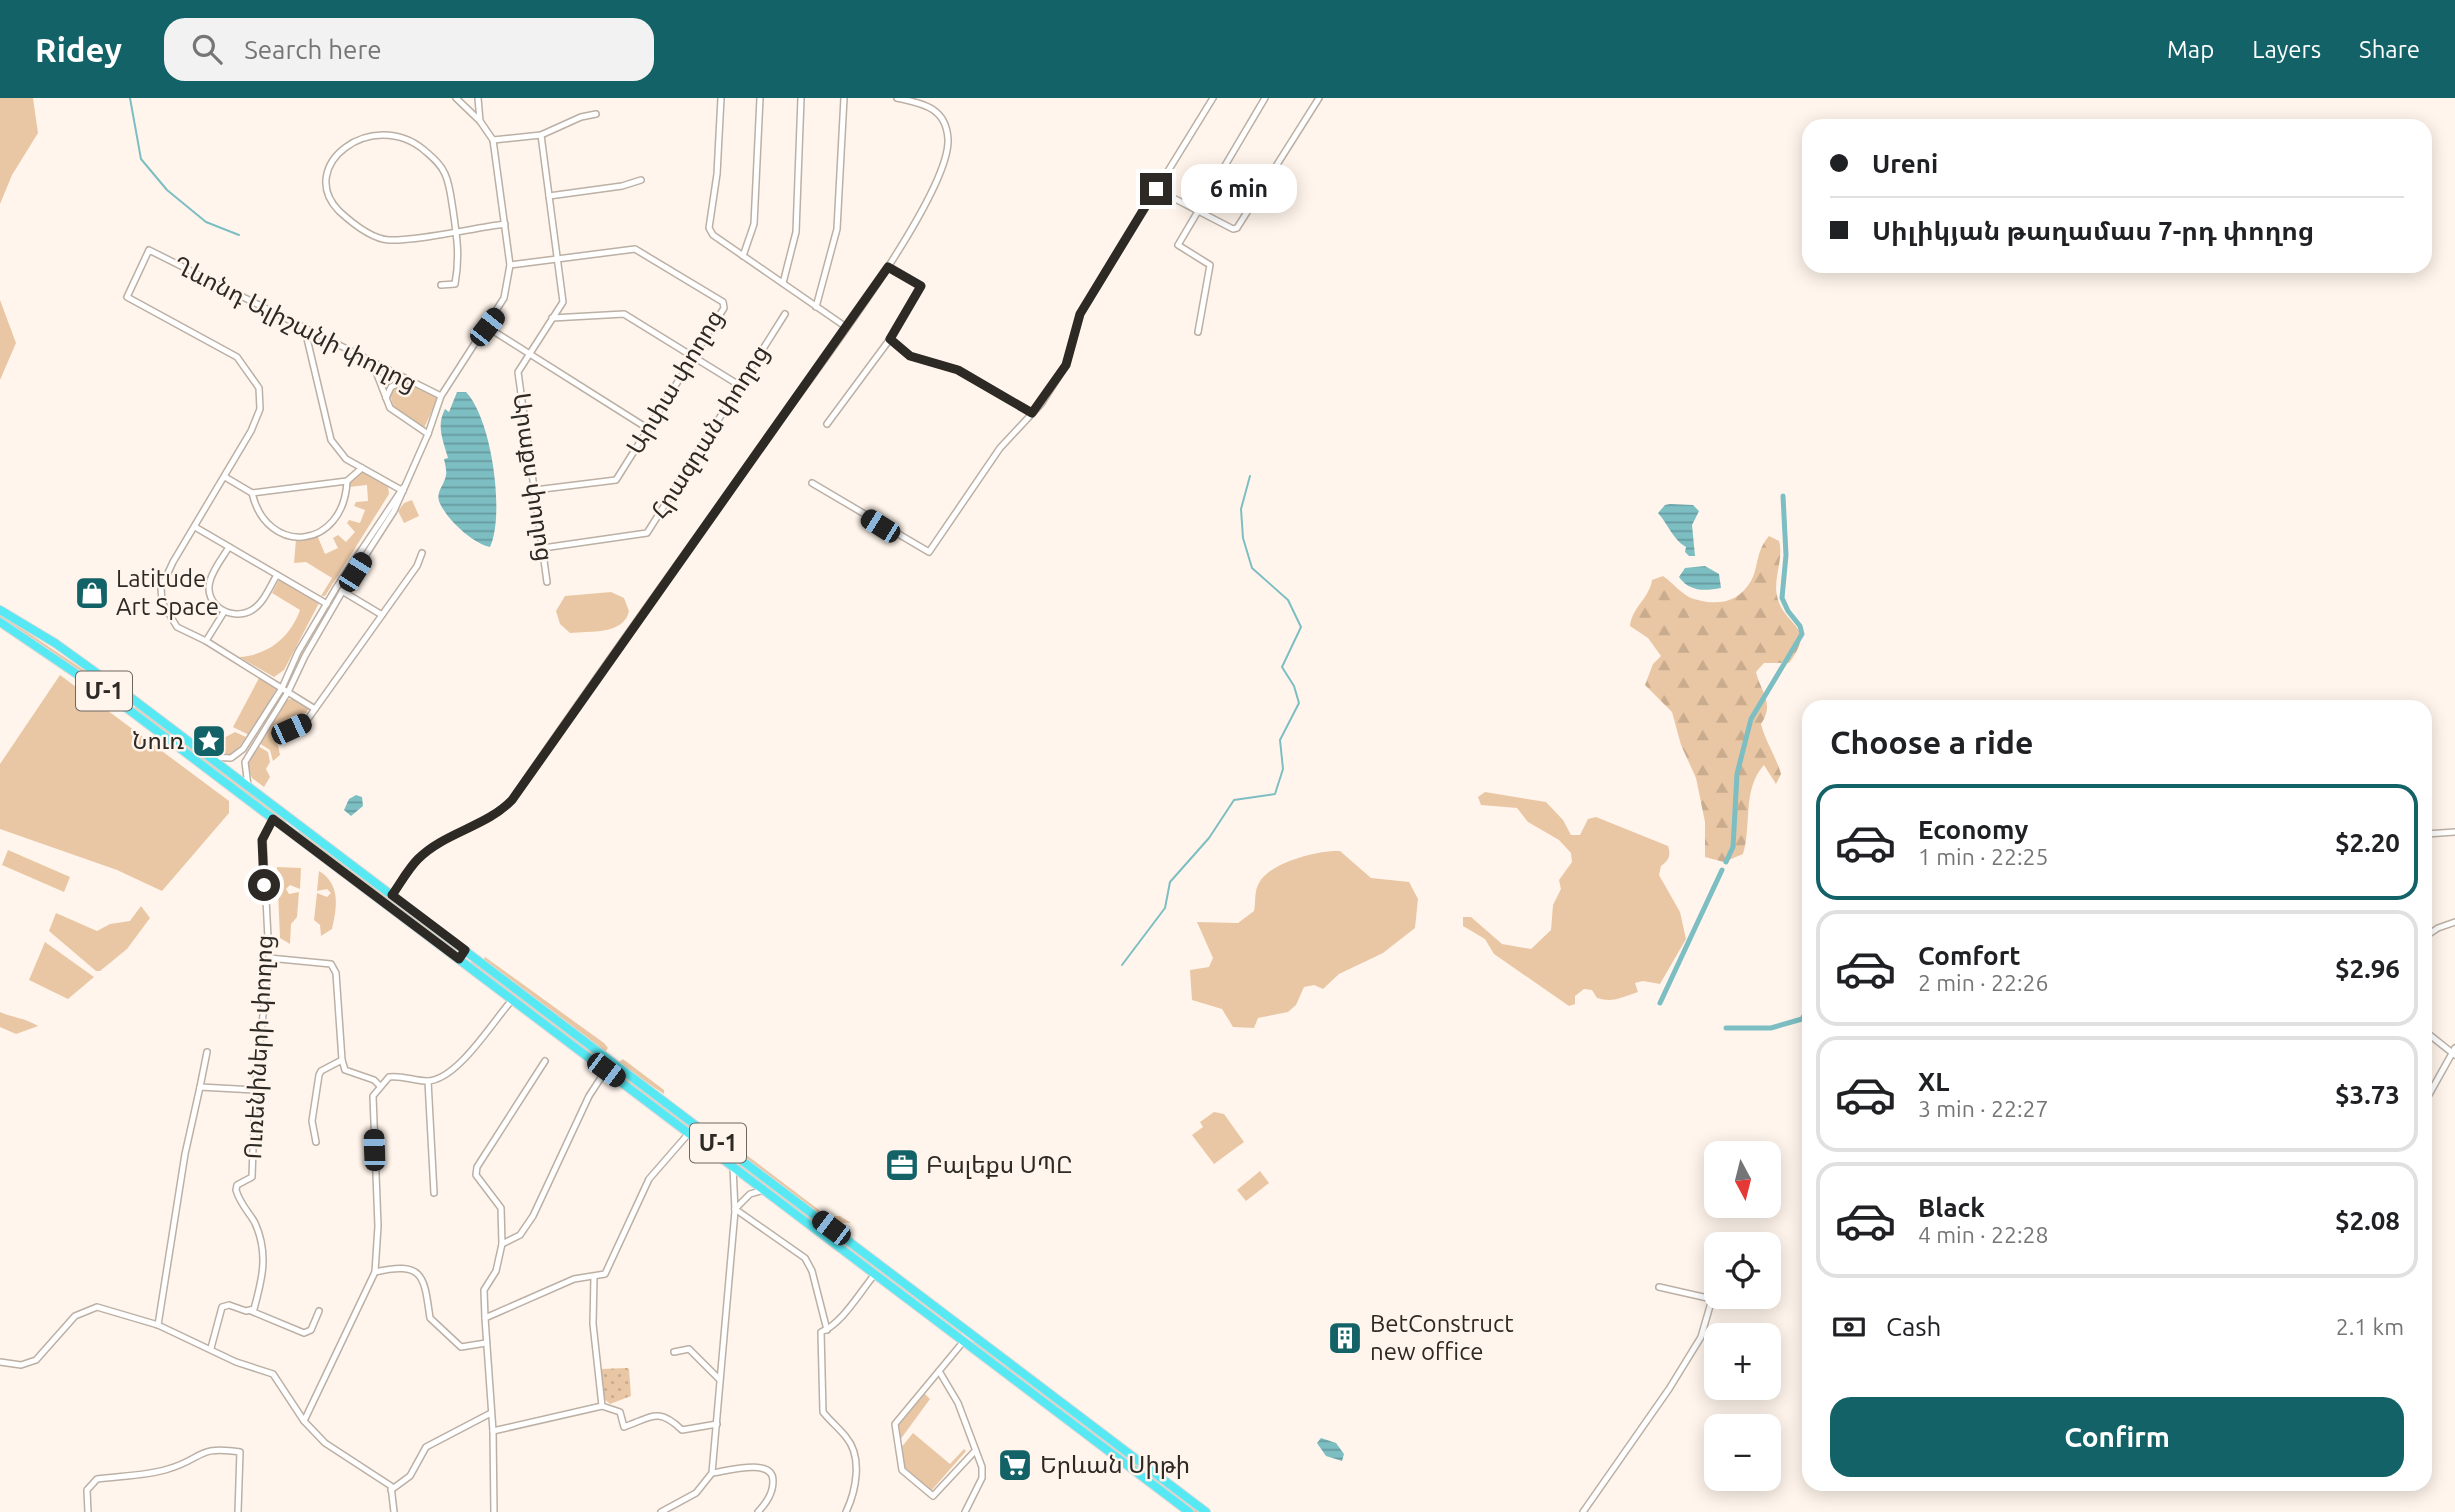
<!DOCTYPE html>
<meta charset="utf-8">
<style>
:root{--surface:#fff;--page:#f2f2f2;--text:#202124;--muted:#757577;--line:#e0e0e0;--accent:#126267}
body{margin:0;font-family:Ubuntu,"Noto Sans Armenian",sans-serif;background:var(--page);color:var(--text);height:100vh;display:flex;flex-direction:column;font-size:26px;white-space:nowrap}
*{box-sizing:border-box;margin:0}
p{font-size:23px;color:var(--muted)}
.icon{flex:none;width:38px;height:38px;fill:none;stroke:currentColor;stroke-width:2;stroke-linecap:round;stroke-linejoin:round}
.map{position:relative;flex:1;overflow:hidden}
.details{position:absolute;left:1802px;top:602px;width:630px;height:791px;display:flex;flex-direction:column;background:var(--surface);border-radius:21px;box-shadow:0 4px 18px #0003}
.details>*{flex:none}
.banner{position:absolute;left:1802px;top:21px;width:630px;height:154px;border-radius:21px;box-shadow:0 4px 18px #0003;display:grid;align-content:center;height:154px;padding:0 28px;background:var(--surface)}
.needle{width:46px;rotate:173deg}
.fabs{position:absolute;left:1704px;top:1043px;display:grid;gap:14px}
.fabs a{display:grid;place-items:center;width:77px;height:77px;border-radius:14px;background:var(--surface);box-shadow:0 4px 18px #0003;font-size:35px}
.end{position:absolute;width:32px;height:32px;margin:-16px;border:9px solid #2d2925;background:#fff;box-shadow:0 0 0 4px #fff}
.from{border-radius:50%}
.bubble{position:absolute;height:49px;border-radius:21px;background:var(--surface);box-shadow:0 4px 18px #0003;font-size:23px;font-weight:700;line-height:49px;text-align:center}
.car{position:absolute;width:21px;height:42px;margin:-21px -10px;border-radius:9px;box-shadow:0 0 5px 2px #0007;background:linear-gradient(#222 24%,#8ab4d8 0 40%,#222 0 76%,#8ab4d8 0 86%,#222 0)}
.banner b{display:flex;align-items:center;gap:24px;height:66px;font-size:26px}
.banner b+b{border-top:2px solid var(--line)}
.banner i{width:18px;height:18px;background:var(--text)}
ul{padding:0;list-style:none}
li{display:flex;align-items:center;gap:21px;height:116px;margin:0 14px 10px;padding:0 14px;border:4px solid var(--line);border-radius:21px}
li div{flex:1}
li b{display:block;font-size:26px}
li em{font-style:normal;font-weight:700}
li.active{border-color:var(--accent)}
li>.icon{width:63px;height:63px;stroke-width:1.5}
h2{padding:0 28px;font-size:32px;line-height:84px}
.pay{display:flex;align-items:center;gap:18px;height:77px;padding:0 28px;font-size:26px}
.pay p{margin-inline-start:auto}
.action{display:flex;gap:14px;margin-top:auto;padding:14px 28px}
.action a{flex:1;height:80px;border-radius:21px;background:var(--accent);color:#fff;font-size:28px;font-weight:700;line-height:80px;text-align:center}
header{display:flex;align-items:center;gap:42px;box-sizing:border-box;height:98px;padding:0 35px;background:var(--accent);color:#fff}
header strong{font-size:33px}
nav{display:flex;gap:38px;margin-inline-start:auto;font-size:24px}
.search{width:490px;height:63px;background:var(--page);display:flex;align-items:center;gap:18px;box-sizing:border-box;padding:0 24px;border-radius:21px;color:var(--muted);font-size:26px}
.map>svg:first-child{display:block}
.green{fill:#eac7a4}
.forest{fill:url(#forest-firs)}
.garden{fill:url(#garden-dots)}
.water{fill:url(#water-rules)}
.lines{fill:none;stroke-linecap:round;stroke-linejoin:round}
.stream{stroke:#7dbec3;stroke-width:2}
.canal{stroke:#7dbec3;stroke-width:5}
.minor-casing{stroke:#bcb0a5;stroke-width:8}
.highway-casing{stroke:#d9d8d8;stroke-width:10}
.minor{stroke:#fff;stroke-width:5}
.highway{stroke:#57e9f3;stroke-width:8}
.route{stroke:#2d2925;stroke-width:9}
.labels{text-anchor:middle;stroke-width:5;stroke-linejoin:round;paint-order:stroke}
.shield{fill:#fff5ec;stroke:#6c6661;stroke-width:2}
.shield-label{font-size:23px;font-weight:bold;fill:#2d2925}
.street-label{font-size:24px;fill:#2d2925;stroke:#fff5ec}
.poi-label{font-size:24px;fill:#2d2925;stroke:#fff5ec;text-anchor:start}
</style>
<header>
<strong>Ridey</strong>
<div class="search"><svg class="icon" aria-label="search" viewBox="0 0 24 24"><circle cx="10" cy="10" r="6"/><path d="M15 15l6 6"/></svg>Search here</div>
<nav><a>Map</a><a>Layers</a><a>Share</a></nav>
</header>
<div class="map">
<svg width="2455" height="1414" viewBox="0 0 2455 1414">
<defs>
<pattern id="forest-firs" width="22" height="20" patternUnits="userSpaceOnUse" patternTransform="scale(1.75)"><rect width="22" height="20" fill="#eac7a4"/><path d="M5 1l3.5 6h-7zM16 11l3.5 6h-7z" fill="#c9ab8d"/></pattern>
<pattern id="garden-dots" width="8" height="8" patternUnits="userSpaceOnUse" patternTransform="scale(1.75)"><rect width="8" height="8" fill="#eac7a4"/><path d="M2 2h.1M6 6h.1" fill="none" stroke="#c9ab8d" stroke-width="1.8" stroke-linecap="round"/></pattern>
<pattern id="water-rules" width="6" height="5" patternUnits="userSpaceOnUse" patternTransform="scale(1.75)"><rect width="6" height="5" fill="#7dbec3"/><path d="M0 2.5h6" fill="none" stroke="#679a9e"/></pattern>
</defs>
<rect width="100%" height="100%" fill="#fff5ec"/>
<g class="green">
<polygon points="0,0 33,0 38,35 12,77 0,106"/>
<polygon points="0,202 16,245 0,282"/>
<path d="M407 285 435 298 437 302 424 330C409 324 386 311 392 292Z"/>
<polygon points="362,373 388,388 389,396 325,498 321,498 332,480 306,464 294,465 296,441 317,437 325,456 338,450 333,440 338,437 346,444 355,434 347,425 349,422 360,425 365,412 354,408 356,404 368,403 367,387 349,389 349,384"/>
<polygon points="412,402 419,418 404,425 398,413 404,405"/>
<path d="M280 480 319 505 284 572 274 579 239 559C268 557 290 540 300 512L272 495Z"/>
<path d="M611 494 624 500 629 513C624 537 590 533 570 535L560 526 556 513 565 498Z"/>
<polygon points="0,516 124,599 122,602 0,521"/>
<polygon points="60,577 229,703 229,715 162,793 117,772 0,731 0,666"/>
<polygon points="259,580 277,590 249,637 233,629"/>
<polygon points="293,600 309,610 306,615 290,619 271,639 278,647 280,657 273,663 270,652 259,645 287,602"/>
<polygon points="136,608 288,723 285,726 134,611"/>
<polygon points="235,634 246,639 236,654 229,657 210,650 217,640 220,642"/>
<polygon points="258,648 268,654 270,664 266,671 270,679 264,689 252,680 247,668"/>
<path d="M1485 694 1546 704 1563 722 1571 737H1580L1588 721 1596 719 1668 748C1671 758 1669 762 1661 768L1659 777 1680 814 1686 841 1660 886 1643 883 1635 885 1638 894C1623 899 1613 905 1597 900L1592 892 1584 891 1575 898V906L1569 908 1494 856 1485 841 1463 828V819H1471L1502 846 1531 851 1551 832 1553 807 1561 791 1559 782 1572 764 1571 755 1559 742 1528 724 1517 710 1481 707 1478 699Z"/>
<polygon points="300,732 458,851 455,854 297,735"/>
<polygon points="8,752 70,779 64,794 2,767"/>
<path d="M1340 753 1371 780 1409 784 1418 801 1415 830 1383 855 1339 876 1323 891 1314 887 1304 889 1296 907 1288 914 1258 920 1254 930 1233 929 1222 911 1192 902 1190 872 1209 869 1213 860 1197 824 1238 825 1254 813C1256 804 1254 793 1259 785 1270 764 1319 752 1340 753Z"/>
<polygon points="277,769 301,770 300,791 290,787 286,791 289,796 299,794 297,819 291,826 290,846 280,840"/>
<path d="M319 773C341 786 337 810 332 831L321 838 320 827 314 822 317 795 327 799 331 795 327 791 317 793Z"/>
<polygon points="141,808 150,820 127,851 100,873 96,873 49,833 56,815 97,833 110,826 130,823"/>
<polygon points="45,844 94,879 68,901 29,882"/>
<polygon points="485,859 604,945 608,950 605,954 483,863"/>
<polygon points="473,862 961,1234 962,1236 470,865"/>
<path d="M0 914C14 920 25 920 38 928L16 936 0 929Z"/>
<polygon points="623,961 664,992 664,996 618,965"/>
<polygon points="1214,1014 1224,1016 1244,1044 1214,1066 1192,1037 1203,1029 1200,1024"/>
<polygon points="724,1040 827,1118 840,1118 851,1125 827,1124 727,1047"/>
<polygon points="1260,1073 1269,1085 1246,1103 1237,1092"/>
<polygon points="974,1243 1200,1414 1193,1414 972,1247"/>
<polygon points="925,1296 930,1301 900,1342 899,1326"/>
<polygon points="913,1335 950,1366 964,1351 966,1353 931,1393 903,1368 900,1351"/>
</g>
<path class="forest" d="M1769 438 1779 443C1784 461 1773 480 1777 498 1784 530 1818 526 1789 565H1764L1756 574C1761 595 1775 605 1761 626 1765 643 1776 658 1781 676L1776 686 1764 667C1742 691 1752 727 1743 756L1724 764 1705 759V724L1696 680 1681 647 1672 614 1645 587 1653 566 1661 558 1648 540 1630 528C1632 509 1649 501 1652 482L1663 478C1672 484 1683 498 1694 501 1718 508 1738 505 1751 483 1759 469 1755 454 1769 438Z"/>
<polygon class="garden" points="627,1270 629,1271 631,1298 610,1306 603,1300 600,1271"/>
<g class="water">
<path d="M457 294H466C492 321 505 417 490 449 473 446 445 420 439 403 436 393 445 386 446 377 447 373 445 366 444 361L448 360C443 342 436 328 445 311L449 314Z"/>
<path d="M1670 406 1693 407 1699 413 1692 427 1695 458H1689L1685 454 1686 449C1673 442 1668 426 1658 415L1665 407Z"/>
<path d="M1705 468 1719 476 1721 490C1704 493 1690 494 1679 479L1685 470Z"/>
<polygon points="356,697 362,699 363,708 351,718 344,712 349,701"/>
<polygon points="1321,1340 1336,1345 1344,1356 1342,1363 1326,1358 1317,1345"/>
</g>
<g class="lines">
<g class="stream">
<polyline points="130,0 141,61 167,92 206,124 239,137"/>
<polyline points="1122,867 1165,810 1170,784 1209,740 1234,702 1275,696 1283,671 1280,642 1299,605 1294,588 1282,569 1301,529 1288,502 1252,470 1243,440 1241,411 1250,378"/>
</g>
<g class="canal">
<polyline points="1726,764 1733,749 1737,676 1751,621 1802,536 1800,528 1788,513 1782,500 1786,457 1783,398"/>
<polyline points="1660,905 1722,772"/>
<polyline points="1726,930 1771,930 1802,921 1810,909"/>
</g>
<g class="minor-casing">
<g id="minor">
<polyline points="478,0 480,23"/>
<polyline points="721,0 717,76 709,130 713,137 846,229"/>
<polyline points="541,37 563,204 518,274 547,484"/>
<polyline points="493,42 541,37 581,19 596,16"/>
<polyline points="1156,91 1233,131 1237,130 1319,0"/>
<polyline points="549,98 622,88 641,82"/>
<polyline points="743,158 754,126 760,0"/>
<polyline points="510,167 635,151 723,204 724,210 616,382 535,392"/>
<polyline points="783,185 796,134 801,0"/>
<path d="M441 187 455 186C460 159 457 139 453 112 451 100 450 87 445 76 441 66 432 59 424 52 372 9 295 68 339 113 352 125 371 141 389 142 419 143 473 130 505 126"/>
<polyline points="816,209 837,131 844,0"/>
<polyline points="552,220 624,216 739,287"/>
<polyline points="487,229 647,330"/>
<polyline points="305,232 331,342 346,361 403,393"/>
<polyline points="1198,234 1210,167 1178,147 1265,0"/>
<polyline points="890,241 910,258 958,272 1032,315"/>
<polyline points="373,266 390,310 428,336"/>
<polyline points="386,300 391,289 406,282"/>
<polyline points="827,326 890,241 921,188 888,169"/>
<polyline points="225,379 252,395 347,383 362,370"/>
<polyline points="812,385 929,454 1000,350 1041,306 1066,267 1080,216 1213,0"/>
<path d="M252 395C267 459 344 452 347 383"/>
<polyline points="195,429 327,506"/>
<path d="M229 449C223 459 213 471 210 483 203 507 232 524 252 512 264 505 270 488 277 477"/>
<polyline points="543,450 647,435 785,216"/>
<polyline points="342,493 382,517"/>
<polyline points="206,543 224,514"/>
<polyline points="315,611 206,543 177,529 162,504 161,490 173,464 251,333 260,311 259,290 237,259 127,199 149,152 441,298"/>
<polyline points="277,638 305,625 417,468 422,455"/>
<polyline points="210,659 231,660 243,651 282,590 298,554 336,490 403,390"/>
<polyline points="248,688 245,664 288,594 305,558 342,494 394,413 428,336 441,298 504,200 510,167 493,42 480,23 456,0"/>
<polyline points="2426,736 2455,734"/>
<path d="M392 798C400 786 408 771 418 761 445 734 486 729 512 702 591 585 675 471 756 355 796 299 951 100 948 41 946 9 923 6 897 0"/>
<polyline points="2426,838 2438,830 2455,824"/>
<polyline points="269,860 331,866 336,875 342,962 321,973 319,977 312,1023 316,1044"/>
<polyline points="2426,934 2455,957"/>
<polyline points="342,962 345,972 374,982 380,988"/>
<polyline points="428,983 434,1095"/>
<polyline points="200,989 207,954"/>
<polyline points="2426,1002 2455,950"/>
<polyline points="735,1111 805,1160 812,1173 827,1232"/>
<polyline points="735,1111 750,1096 764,1092"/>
<polyline points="502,1146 501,1110 476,1077 477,1069 545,963"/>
<path d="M375 1174C424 1163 424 1178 430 1220L461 1249 486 1245"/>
<polyline points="594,1179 593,1226 602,1308"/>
<polyline points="251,1213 304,1235 311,1232 319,1213"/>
<polyline points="485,1220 484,1192 496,1173 502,1146 520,1137 533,1118 589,998 606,972"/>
<polyline points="158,1227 185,1056 200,989 255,992"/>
<polyline points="963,1244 939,1273 958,1305 982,1369 982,1380 965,1414"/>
<path d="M211 1250 222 1209 229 1207 246 1213 254 1211C262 1182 269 1156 255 1125 249 1114 240 1106 236 1092L237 1087 252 1079 255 992 269 860 263 742 273 721"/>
<polyline points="674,1254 689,1251 720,1282"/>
<polyline points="0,1264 21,1267 36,1262 75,1218 97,1209 158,1227 236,1264 273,1276 304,1323 325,1345 391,1388 394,1414"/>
<polyline points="939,1273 895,1326 902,1372 933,1398 975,1353"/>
<path d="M304 1323 375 1174 378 1128 373 998 389 979C402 977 414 983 427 983 457 983 493 923 512 902"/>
<path d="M493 1333 602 1308 620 1314 624 1329C652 1319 658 1309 682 1332L717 1326"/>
<path d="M712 1375C727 1373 773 1359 773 1383 773 1396 766 1405 758 1414"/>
<polyline points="391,1392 410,1378 426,1349 491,1315"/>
<path d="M88 1414 87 1392 97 1381C119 1378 146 1378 168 1371 203 1361 197 1347 240 1354L238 1414"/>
<polyline points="494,1414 493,1333 485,1220 574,1181 605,1176 649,1081 689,1035"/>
<polyline points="661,1414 696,1395 712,1375 735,1113 733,1069"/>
<path d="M846 1414C856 1393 863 1359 846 1339 839 1330 830 1323 823 1314L821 1234C842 1226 860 1194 875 1176"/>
<polyline points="1583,1414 1669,1291 1701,1239 1712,1201 1659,1189"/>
</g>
</g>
<g class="highway-casing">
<g id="highway">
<polyline points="0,512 55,545 130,599 1206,1414"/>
<polyline points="0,524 124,608 1189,1414"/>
</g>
</g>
<use href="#minor" class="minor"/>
<use href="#highway" class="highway"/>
</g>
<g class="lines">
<path class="route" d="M264 787 262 742 273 721 459 861 465 852 392 797C400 786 408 771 418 761 445 734 486 729 512 702L888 169 921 188 890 241 910 258 958 272 1032 315 1066 267 1080 216 1156 91"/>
</g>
<defs>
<g id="shop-square" transform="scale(1.75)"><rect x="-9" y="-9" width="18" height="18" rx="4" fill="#126267" stroke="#fff5ec"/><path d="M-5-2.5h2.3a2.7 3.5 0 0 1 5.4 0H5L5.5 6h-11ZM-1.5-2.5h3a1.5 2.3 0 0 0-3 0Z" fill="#fff"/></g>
<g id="sight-square" transform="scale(1.75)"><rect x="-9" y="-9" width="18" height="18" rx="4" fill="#126267" stroke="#fff5ec"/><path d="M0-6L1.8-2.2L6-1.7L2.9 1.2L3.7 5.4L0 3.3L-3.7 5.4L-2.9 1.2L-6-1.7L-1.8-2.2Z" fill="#fff"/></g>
<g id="office-square" transform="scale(1.75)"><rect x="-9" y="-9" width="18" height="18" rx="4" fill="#126267" stroke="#fff5ec"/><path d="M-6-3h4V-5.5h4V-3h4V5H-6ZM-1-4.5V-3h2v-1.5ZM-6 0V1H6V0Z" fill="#fff"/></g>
<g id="building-square" transform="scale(1.75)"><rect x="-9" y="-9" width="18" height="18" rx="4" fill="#126267" stroke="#fff5ec"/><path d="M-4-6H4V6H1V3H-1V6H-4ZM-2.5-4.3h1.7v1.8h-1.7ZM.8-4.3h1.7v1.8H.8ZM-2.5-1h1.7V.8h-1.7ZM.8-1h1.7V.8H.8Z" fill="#fff"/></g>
<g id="supermarket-square" transform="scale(1.75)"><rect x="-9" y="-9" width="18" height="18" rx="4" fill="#126267" stroke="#fff5ec"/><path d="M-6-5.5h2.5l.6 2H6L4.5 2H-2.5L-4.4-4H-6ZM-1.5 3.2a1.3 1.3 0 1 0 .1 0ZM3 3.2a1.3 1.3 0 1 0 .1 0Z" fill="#fff"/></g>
</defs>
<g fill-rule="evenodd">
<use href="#shop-square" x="92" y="495"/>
<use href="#sight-square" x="209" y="643"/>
<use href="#office-square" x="902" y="1067"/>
<use href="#building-square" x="1345" y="1240"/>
<use href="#supermarket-square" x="1015" y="1367"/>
</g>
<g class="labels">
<g class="shield">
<rect x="76" y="573.5" width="56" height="39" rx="5"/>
<rect x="690" y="1025.5" width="56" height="39" rx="5"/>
</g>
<g class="shield-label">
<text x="104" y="601">Մ-1</text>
<text x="718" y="1053">Մ-1</text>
</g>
<g class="street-label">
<text transform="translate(295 226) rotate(27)" y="8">Ղևոնդ Ալիշանի փողոց</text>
<text transform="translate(675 284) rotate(-59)" y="8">Արփա փողոց</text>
<text transform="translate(710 334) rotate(-58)" y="8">Հրազդան փողոց</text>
<text transform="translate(533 379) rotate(82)" y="8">Արաքս փողոց</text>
<text transform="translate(259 949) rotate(-87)" y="8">Ուռենիների փողոց</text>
</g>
<g class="poi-label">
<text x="116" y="489">Latitude<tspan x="116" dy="28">Art Space</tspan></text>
<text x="184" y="651" text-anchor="end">Նուռ</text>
<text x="926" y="1075">Բալեքս ՍՊԸ</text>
<text x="1370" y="1234">BetConstruct<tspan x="1370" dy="28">new office</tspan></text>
<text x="1040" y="1375">Երևան Սիթի</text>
</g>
</g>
</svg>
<div class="fabs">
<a><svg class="needle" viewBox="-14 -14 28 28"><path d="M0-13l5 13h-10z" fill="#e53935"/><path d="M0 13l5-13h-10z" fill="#757577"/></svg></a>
<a><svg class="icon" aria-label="locate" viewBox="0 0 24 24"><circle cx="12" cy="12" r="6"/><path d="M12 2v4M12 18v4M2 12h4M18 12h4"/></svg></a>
<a>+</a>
<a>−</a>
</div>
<i class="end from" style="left:264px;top:787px"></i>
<i class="end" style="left:1156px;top:91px"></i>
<div class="bubble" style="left:1181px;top:66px;width:116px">6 min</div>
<i class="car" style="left:487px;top:229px;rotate:38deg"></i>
<i class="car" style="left:880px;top:428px;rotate:302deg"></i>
<i class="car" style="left:355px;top:474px;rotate:32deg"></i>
<i class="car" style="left:291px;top:631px;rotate:65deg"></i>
<i class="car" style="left:606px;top:972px;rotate:127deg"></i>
<i class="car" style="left:374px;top:1052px;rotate:358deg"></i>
<i class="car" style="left:831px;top:1130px;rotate:307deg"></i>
<div class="banner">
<b><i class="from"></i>Ureni</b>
<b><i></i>Սիլիկյան թաղամաս 7-րդ փողոց</b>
</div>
<section class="details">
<h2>Choose a ride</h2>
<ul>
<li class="active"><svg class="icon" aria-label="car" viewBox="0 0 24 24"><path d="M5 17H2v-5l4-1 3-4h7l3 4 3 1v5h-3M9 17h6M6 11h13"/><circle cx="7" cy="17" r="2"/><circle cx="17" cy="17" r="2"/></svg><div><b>Economy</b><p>1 min · 22:25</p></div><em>$2.20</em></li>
<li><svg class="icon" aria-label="car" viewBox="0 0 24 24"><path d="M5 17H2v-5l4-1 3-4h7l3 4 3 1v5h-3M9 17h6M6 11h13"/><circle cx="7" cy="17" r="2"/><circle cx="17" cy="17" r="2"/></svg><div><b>Comfort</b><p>2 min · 22:26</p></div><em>$2.96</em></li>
<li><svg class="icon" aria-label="car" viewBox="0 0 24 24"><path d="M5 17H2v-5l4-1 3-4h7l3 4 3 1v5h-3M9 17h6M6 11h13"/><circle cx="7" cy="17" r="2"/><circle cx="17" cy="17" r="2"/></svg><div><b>XL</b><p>3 min · 22:27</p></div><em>$3.73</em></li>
<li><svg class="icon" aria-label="car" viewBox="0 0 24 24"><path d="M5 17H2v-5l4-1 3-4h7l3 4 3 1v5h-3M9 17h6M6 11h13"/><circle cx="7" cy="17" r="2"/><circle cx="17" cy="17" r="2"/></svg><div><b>Black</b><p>4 min · 22:28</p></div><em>$2.08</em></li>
</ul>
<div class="pay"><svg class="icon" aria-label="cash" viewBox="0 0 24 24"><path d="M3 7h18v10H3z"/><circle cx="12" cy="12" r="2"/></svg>Cash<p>2.1 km</p></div>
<div class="action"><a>Confirm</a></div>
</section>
</div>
